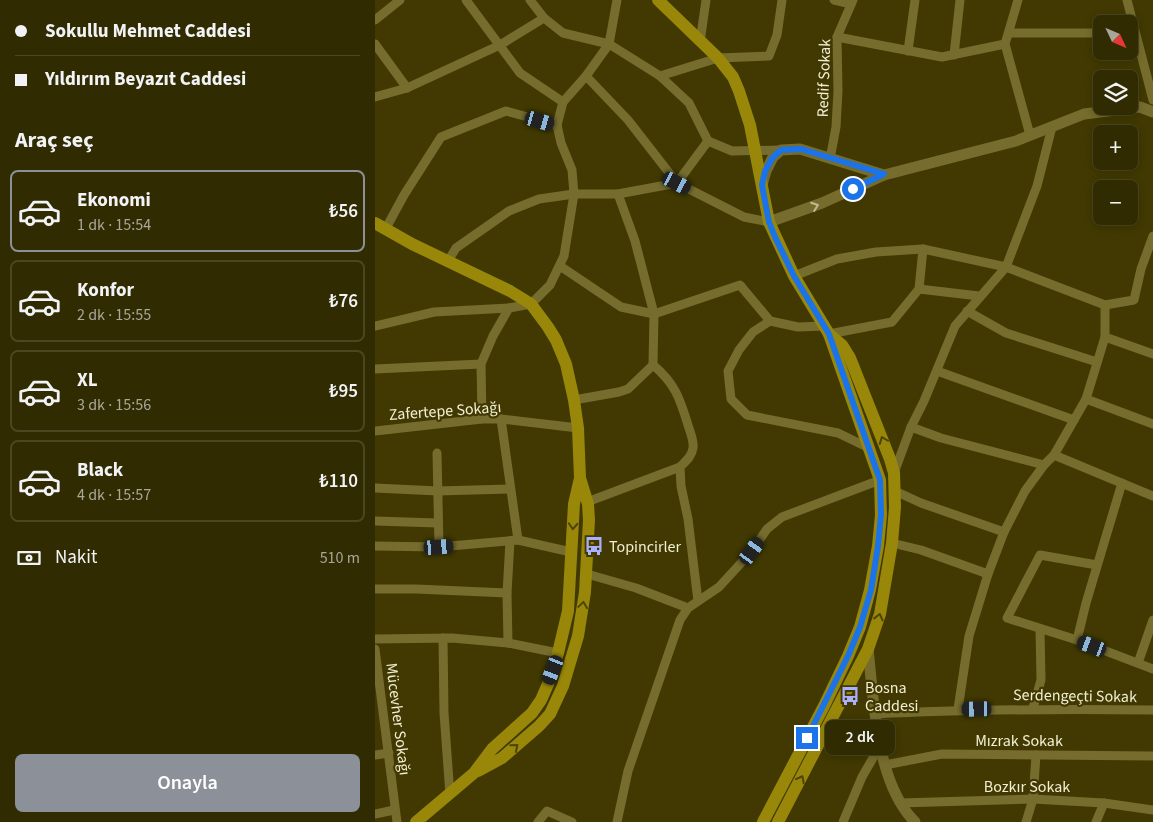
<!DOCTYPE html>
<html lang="tr">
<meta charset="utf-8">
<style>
:root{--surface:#312b01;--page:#39330b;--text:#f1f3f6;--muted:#a8a799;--line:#4c4723;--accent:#8c9099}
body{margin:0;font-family:"Source Sans 3",sans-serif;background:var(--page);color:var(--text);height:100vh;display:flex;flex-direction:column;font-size:19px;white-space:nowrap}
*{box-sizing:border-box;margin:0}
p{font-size:16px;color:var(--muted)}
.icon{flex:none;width:28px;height:28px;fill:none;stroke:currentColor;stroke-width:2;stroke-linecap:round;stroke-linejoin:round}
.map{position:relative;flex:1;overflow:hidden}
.details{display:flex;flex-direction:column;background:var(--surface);width:375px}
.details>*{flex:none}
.guide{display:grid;align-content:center;height:110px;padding:0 15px;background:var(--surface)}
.needle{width:32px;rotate:134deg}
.tools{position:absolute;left:718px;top:15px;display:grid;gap:10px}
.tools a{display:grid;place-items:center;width:45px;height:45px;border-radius:8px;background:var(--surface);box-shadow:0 2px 8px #0003,0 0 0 1px var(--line);font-size:25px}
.end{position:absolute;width:22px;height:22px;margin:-11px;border:6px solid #1a73e8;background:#fff;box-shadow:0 0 0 2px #fff}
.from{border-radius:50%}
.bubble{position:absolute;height:35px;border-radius:8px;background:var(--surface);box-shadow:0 2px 8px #0003,0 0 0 1px var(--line);font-size:16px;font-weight:600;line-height:35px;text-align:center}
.car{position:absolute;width:15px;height:30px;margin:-15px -8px;border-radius:6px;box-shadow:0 0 4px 1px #0007;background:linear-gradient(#222 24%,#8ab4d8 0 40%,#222 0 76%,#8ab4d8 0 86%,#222 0)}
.guide b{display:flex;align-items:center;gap:18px;height:48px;font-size:19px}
.guide b+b{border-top:1px solid var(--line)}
.guide i{width:12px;height:12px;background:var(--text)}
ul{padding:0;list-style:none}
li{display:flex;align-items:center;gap:15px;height:82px;margin:0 10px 8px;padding:0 5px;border:2px solid var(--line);border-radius:8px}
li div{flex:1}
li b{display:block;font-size:19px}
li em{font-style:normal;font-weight:600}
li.on{border-color:var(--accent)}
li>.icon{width:45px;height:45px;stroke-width:1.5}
h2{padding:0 15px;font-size:22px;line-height:60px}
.pay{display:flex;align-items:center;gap:12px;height:55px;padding:0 15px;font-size:19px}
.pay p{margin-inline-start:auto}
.action{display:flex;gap:10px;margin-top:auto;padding:10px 15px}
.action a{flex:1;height:58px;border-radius:8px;background:var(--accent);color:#fff;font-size:20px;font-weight:600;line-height:58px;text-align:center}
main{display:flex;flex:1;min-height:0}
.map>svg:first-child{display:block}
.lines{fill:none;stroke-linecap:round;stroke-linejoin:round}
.minor{stroke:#766c2d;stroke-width:9}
.tertiary{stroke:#766c2d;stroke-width:11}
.secondary{stroke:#988709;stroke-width:12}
.oneway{stroke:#c0ba91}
.oneway2{stroke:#4e4502}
.route{stroke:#1a73e8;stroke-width:6}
.labels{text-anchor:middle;stroke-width:4.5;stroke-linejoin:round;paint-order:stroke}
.street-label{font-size:16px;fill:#f1eed3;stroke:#413901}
.poi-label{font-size:16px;fill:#f1eed3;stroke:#413901;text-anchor:start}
</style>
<main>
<section class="details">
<div class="guide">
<b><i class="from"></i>Sokullu Mehmet Caddesi</b>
<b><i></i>Yıldırım Beyazıt Caddesi</b>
</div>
<h2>Araç seç</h2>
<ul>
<li class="on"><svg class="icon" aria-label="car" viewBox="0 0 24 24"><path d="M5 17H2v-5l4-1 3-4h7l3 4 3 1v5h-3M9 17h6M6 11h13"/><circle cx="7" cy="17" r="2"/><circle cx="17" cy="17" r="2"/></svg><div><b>Ekonomi</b><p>1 dk · 15:54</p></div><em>₺56</em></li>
<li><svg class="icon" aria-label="car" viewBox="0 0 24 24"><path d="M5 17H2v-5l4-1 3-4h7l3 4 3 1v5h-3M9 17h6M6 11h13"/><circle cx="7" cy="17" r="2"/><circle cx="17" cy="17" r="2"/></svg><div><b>Konfor</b><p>2 dk · 15:55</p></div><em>₺76</em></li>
<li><svg class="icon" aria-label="car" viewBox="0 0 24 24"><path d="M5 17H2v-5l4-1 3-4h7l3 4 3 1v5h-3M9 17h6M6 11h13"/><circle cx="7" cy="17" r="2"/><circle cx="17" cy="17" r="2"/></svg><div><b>XL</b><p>3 dk · 15:56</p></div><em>₺95</em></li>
<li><svg class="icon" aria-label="car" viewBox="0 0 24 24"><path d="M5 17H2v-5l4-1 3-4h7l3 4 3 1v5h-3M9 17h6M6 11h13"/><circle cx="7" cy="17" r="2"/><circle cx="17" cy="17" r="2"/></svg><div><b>Black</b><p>4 dk · 15:57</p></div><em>₺110</em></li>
</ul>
<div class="pay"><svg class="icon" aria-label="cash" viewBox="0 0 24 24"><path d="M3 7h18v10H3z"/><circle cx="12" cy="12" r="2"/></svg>Nakit<p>510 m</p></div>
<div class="action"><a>Onayla</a></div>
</section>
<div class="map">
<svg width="778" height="822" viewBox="0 0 778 822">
<rect width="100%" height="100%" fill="#413901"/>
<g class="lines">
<g class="minor">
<polyline points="91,0 145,73 188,102"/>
<polyline points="155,0 169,18"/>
<polyline points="459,0 476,4"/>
<polyline points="643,0 630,44 655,135"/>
<polyline points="752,0 778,100"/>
<polyline points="0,20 25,0"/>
<polyline points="634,33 726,33"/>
<polyline points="462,37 567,57 630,44"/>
<polyline points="325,42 331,0"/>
<polyline points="0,44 32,88"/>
<polyline points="533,51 540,0"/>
<polyline points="579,55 585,0"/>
<polyline points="285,76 343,58 394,56 402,35 407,0"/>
<polyline points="0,97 32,88 125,45 169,18 188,33 234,44 285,76 314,103 333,141 302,183 253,120 211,76"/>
<polyline points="333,141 357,151 406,150"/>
<polyline points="455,159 461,127 463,91 462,37 478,0"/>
<polyline points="10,230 29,195 66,137 131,111 182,125"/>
<polyline points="73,261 81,248 134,211 164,199 199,194 243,194 302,183 369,217 394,222"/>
<polyline points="185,266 246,307 279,314 365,285 395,321 423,327 449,326"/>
<polyline points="419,276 462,259 501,252 548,249 631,267 730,305 759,300 766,269 778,236"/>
<polyline points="544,289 604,296"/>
<polyline points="592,311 631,333 722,362"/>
<polyline points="395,321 378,332 364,350 353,371 356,399 372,415 463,433 494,448"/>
<polyline points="0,326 59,312 134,308"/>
<polyline points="454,334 517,322 544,289 548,249"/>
<polyline points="730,337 778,354"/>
<path d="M278 365C300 383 305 399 313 425 315 432 319 440 318 448 317 456 311 461 305 467L306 486 313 519 323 601"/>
<polyline points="0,369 106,364"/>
<polyline points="562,371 699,420"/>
<polyline points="711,399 778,424"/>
<polyline points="199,400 244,392 253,389 278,365 279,314 260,241 243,194"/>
<polyline points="107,419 106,364 118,336 134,308 156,304 175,285 189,256 199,194 197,170 186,143 182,125 188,102 211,76 234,44 242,0"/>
<polyline points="126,419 143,540"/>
<polyline points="536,427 566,438 669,465"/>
<polyline points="0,431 107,419 126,419 203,428"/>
<polyline points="62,453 64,547"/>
<polyline points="679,455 778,496"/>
<polyline points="519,473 536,427 549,401 580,326 631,267 662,186 677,127"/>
<polyline points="0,488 63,491 135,489"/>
<polyline points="520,491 546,503 629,532"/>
<polyline points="212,502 305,467"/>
<polyline points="0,521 62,523"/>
<polyline points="517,543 546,550 613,574"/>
<polyline points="0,546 64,547 143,540 196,552"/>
<polyline points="722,565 665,555 632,618 702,640 778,669"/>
<polyline points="212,574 261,588 313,608"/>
<polyline points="0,589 41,589 132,593"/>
<polyline points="68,638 69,713 75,795"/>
<polyline points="0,639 77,638 133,643 183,653"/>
<polyline points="702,640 711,603 747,483"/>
<polyline points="133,643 132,593 135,541"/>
<polyline points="0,649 22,822"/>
<polyline points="763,663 778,620"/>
<polyline points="658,708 666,680 665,629"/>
<polyline points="583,709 594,636 613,574 629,532 650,491 669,465 679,455 711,399 730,337 730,305"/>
<path d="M501 714C594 709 685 709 778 710"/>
<polyline points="0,755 14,753"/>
<polyline points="510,765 567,754 778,756"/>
<polyline points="525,803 658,799 729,803 778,810"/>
<polyline points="0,814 19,810"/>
<polyline points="163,822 172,811 197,822"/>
<polyline points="242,822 253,771 305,620 313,608 344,587 377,551 392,529 407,517 505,480"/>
<polyline points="468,822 487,777 506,744"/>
<polyline points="651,822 658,799 661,755"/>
<polyline points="721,822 729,803"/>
</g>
<g class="tertiary">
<polyline points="387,185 391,171 398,157 406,150 425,149 509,175"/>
<polyline points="394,222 447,203 509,175 641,141 709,114 765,107 778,112"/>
<path d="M493 649C499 702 501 783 540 822"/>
</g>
<g class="secondary">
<polyline points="283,0 343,58 358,77 364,91 375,125 394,222 419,276 454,334 505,480 506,515 503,546 495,590 485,627 473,656 449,706 388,822"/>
<polyline points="0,223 37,244 135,291 156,304 173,327 181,340 191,364 199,400 203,428 205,478 199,504 193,611 183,653 173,684 166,700 157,713 117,749 99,773 41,822"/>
<polyline points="103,771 127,758 164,726 175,714 188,686 203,636 210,592 214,520 213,504 205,478"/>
<polyline points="403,822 493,649 505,614 517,543 520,507 519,473 515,459 475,358 467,345 454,334"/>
</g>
</g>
<defs><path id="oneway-chevron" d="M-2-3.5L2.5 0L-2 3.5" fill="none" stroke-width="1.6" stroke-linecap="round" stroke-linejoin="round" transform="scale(1.25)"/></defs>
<use class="oneway" href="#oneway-chevron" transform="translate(440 206) rotate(-20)"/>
<g class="oneway2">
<use href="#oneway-chevron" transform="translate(508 440) rotate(-111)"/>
<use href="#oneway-chevron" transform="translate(198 526) rotate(93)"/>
<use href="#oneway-chevron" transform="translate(208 605) rotate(-82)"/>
<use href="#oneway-chevron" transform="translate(504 617) rotate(-76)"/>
<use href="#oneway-chevron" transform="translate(140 747) rotate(-40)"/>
<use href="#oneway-chevron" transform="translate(426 779) rotate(-62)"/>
</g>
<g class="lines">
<polyline class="route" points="432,738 473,656 485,627 496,590 503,546 506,515 505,480 454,334 419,276 400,237 394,222 387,185 390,171 398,157 406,150 426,149 509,174 478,189"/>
</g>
<defs>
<g id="bus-bare" transform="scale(1.5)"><path d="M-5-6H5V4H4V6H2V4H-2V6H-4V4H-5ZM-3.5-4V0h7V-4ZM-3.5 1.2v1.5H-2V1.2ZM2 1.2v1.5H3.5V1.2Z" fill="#aab0fb" stroke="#413901" stroke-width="2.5" paint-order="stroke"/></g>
</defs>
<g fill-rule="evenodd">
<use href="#bus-bare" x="219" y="546"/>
<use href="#bus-bare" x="475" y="696"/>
</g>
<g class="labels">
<g class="street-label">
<text transform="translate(448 78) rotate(-88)" y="6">Redif Sokak</text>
<text transform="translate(70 410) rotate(-4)" y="6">Zafertepe Sokağı</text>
<text transform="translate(700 695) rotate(1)" y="6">Serdengeçti Sokak</text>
<text transform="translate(24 719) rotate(83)" y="6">Mücevher Sokağı</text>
<text x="644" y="746">Mızrak Sokak</text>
<text x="652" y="792">Bozkır Sokak</text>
</g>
<g class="poi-label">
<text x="234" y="552">Topincirler</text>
<text x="490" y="693">Bosna<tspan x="490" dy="18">Caddesi</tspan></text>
</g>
</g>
</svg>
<div class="tools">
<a><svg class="needle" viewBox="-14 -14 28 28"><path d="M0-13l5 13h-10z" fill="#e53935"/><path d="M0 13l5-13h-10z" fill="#a8a799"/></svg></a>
<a><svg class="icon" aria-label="layers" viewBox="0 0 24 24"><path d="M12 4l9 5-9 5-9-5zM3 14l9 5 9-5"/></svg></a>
<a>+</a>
<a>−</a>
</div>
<i class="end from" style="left:478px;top:189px"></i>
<i class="end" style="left:432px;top:738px"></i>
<div class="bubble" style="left:450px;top:720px;width:70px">2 dk</div>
<i class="car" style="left:165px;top:121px;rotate:106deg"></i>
<i class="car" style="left:302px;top:183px;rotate:117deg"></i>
<i class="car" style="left:64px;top:547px;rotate:86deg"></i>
<i class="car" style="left:377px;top:551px;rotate:36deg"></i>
<i class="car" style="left:717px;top:646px;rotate:291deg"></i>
<i class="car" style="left:178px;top:670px;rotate:201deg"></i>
<i class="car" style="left:602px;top:709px;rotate:269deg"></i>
</div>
</main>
